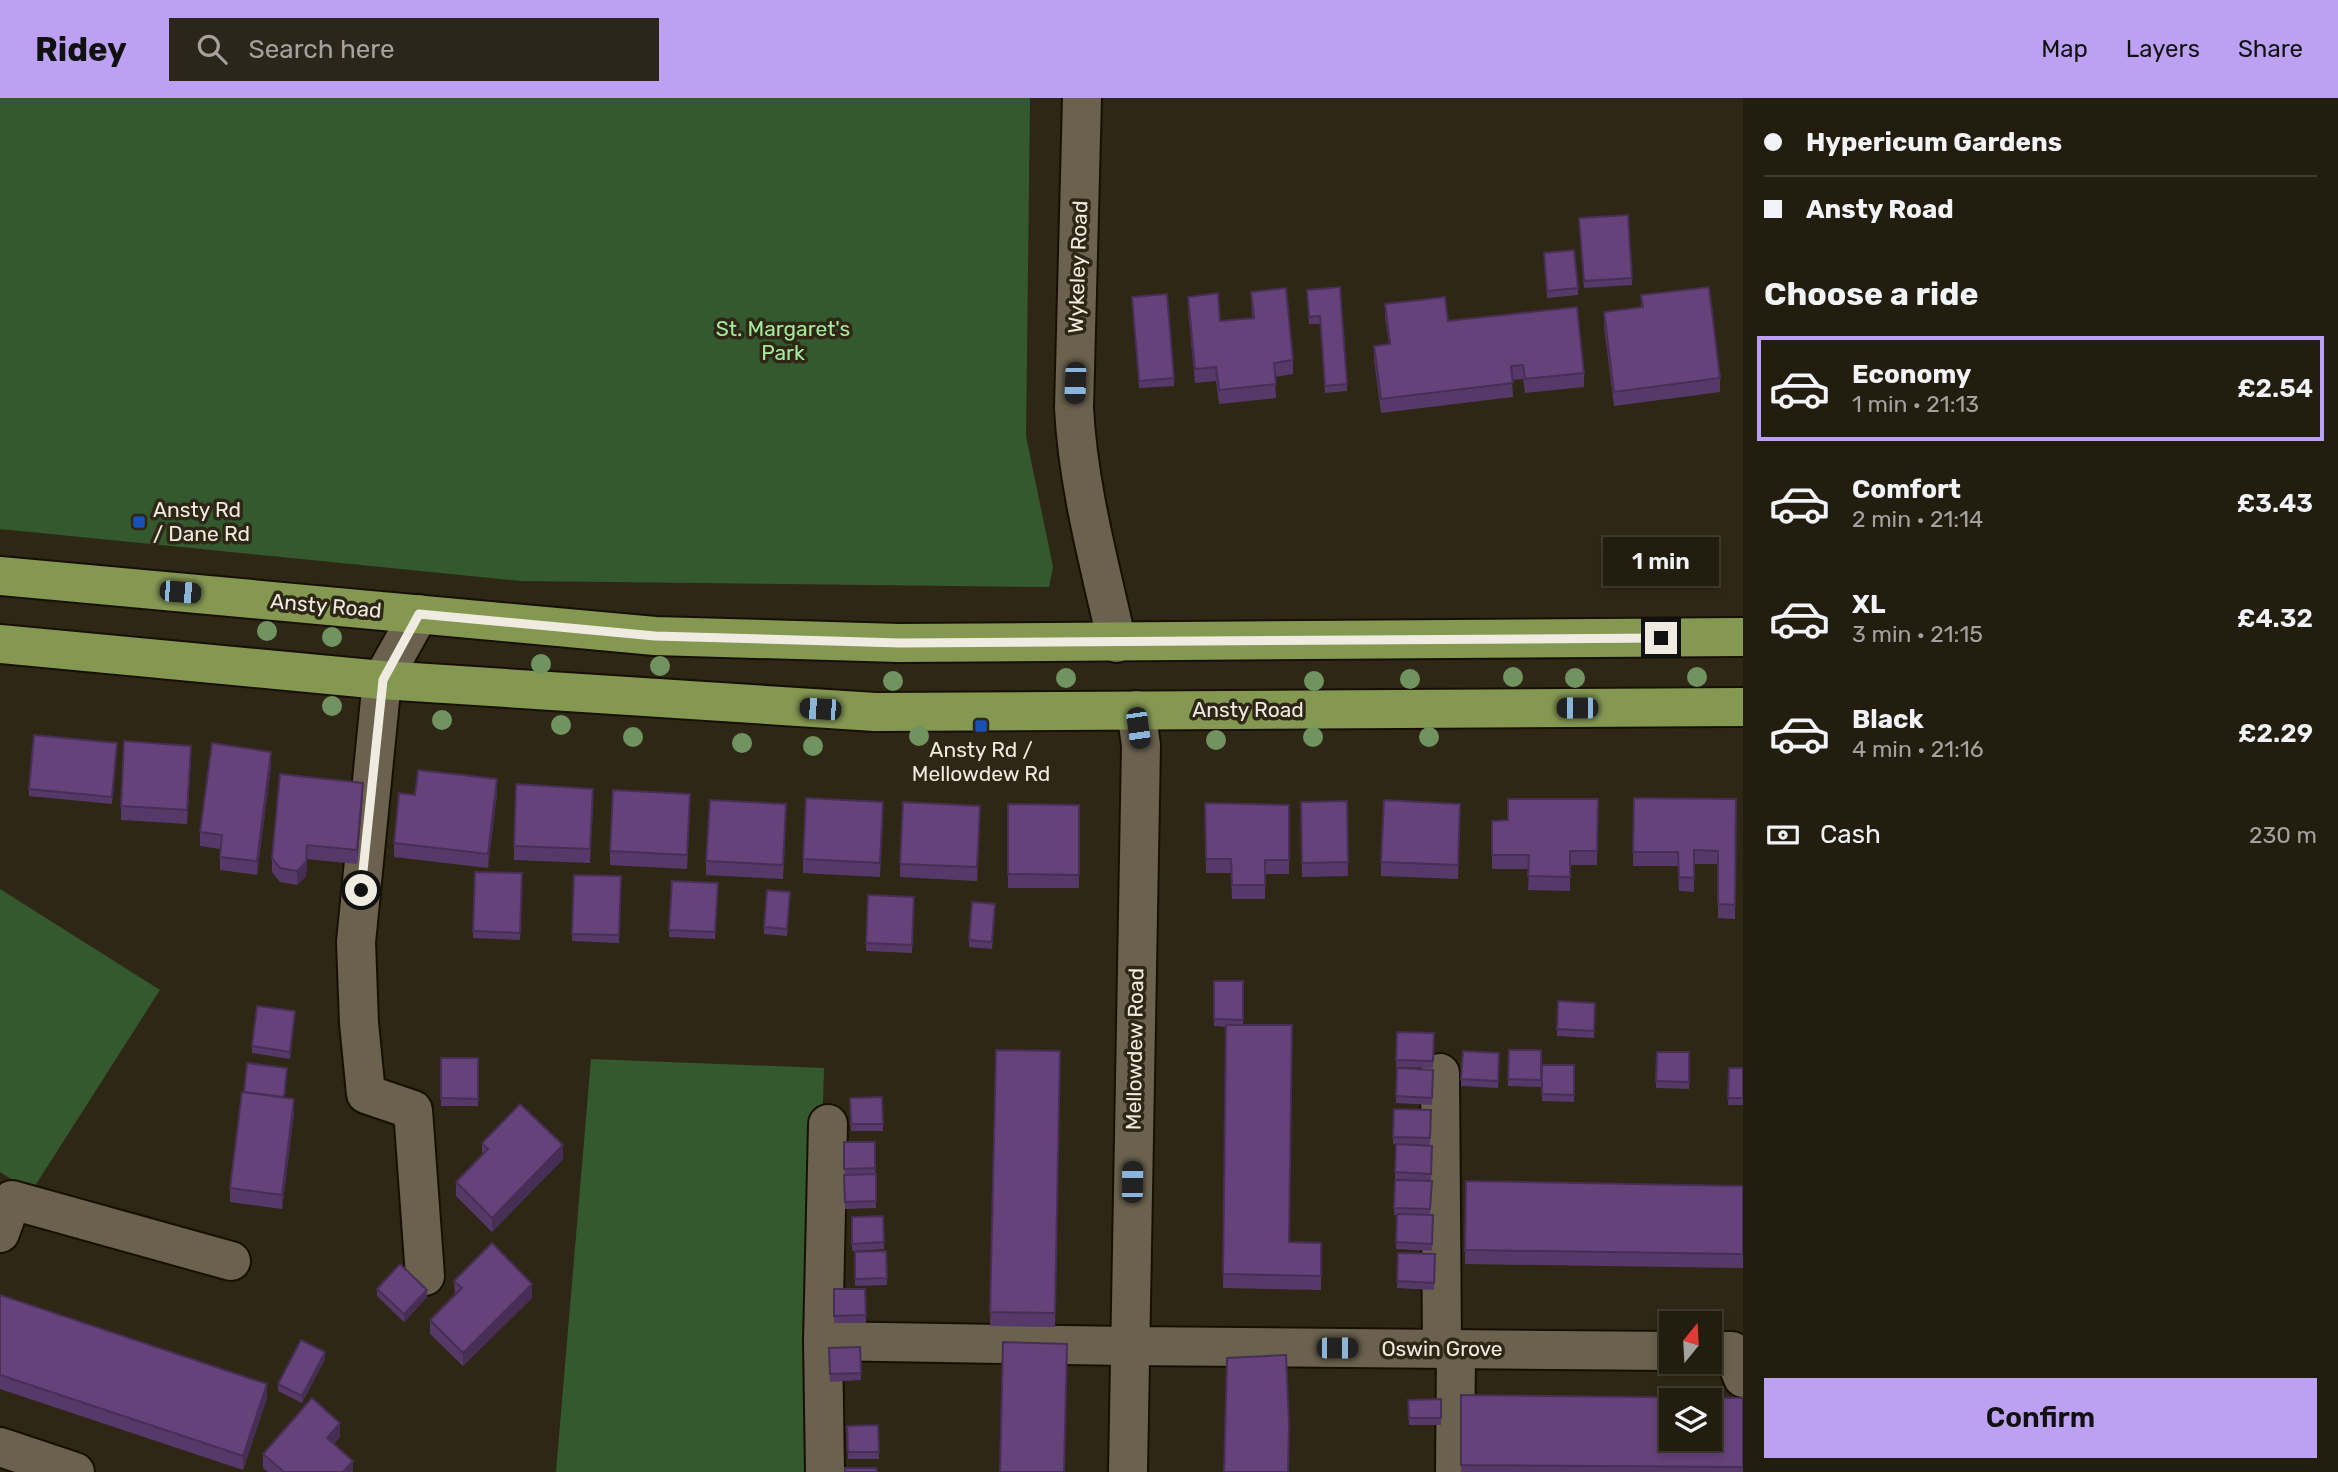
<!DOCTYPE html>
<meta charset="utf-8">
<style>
:root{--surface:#231d10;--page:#2b2619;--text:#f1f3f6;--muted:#a3a29f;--line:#403b30;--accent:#bca0f2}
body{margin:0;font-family:Rubik,sans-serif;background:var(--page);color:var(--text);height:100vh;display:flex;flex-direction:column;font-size:26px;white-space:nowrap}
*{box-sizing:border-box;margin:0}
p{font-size:23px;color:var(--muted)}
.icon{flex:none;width:38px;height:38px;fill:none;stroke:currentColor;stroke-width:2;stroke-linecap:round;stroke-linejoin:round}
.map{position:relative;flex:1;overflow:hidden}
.details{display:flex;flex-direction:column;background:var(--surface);width:595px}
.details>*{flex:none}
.banner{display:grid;align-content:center;height:154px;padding:0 21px;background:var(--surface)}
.needle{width:46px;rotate:18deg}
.fabs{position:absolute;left:1659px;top:1213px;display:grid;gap:14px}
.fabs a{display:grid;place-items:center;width:63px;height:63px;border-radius:0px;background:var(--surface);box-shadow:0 4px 10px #0003,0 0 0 2px var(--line);font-size:35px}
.end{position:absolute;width:32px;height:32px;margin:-16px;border:9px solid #f0ebe0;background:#111;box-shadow:0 0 0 4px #111}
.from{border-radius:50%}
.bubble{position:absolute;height:49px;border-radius:0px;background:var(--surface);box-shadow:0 4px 10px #0003,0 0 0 2px var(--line);font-size:23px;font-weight:600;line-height:49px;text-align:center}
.car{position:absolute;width:21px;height:42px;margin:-21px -10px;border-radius:9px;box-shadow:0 0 5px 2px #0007;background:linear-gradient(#222 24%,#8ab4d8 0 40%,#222 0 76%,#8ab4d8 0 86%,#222 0)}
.banner b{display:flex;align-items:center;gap:24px;height:66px;font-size:26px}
.banner b+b{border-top:2px solid var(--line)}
.banner i{width:18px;height:18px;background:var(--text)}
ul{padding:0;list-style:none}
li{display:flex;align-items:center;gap:21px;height:105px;margin:0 14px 10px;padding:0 7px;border:4px solid transparent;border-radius:0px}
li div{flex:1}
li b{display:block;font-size:26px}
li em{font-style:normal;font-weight:600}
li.selected{border-color:var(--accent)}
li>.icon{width:63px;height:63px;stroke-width:1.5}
h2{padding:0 21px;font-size:32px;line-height:84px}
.pay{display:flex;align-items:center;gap:18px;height:77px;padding:0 21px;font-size:26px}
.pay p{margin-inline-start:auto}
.primary-button{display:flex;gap:14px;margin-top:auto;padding:14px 21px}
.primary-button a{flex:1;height:80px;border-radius:0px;background:var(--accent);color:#111;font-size:28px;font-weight:600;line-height:80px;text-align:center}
header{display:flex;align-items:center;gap:42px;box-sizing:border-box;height:98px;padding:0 35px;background:var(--accent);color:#111}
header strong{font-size:33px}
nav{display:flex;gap:38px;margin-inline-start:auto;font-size:24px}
.search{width:490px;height:63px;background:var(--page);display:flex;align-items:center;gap:18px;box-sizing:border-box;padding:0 24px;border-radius:0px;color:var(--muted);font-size:26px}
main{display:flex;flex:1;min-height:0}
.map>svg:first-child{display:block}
.green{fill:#34592f}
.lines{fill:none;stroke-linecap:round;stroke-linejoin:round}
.minor-casing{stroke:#171002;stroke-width:42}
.highway-casing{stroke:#171002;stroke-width:42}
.minor{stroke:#6a614e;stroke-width:38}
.highway{stroke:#849852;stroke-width:38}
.tree{fill:#709360}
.wall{fill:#573969}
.shaded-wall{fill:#472e55}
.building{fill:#65427a;stroke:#472e55;stroke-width:2;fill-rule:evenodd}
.route{stroke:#f0ebe0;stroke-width:9}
.transit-dot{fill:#1a4fb4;stroke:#2f2716;stroke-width:2.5}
.labels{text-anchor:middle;stroke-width:7;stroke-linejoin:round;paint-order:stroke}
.street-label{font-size:21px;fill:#f0ebe0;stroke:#2f2716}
.park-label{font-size:21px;fill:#a5eb9c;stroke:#2f2716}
.poi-label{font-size:21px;fill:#f0ebe0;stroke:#2f2716;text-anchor:start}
</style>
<header>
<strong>Ridey</strong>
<div class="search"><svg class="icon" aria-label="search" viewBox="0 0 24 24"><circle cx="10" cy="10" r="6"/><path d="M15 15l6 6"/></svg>Search here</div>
<nav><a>Map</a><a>Layers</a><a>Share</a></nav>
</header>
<main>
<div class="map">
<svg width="1743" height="1374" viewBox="0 0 1743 1374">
<rect width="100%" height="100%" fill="#2f2716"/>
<g class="green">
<polygon points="0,0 1030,0 1026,338 1053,469 1049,489 521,483 0,431"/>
<polygon points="0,791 160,892 31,1094 0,1074"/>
<polygon points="591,961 824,970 812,1374 556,1374"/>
</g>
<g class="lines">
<g class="minor-casing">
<g id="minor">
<path d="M1082 0 1074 310C1078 389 1100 468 1117 545"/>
<polyline points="419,516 382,582 356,844 359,925 366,996 413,1012 425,1178"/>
<polyline points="1440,975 1442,1251"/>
<polyline points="828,1026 823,1243 1128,1248 1671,1253"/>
<polyline points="0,1135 12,1102 231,1163"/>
<polyline points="823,1243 825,1374"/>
<polyline points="1710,1253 1732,1253 1743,1280"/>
<polyline points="0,1349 75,1374"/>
<polyline points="1128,1374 1141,647 1136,612"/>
<polyline points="1455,1374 1456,1251"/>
</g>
</g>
<g class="highway-casing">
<g id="highway">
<polyline points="0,478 655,538 899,545 1743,539"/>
<polyline points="0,546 382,582 875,614 1743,609"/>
</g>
</g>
<use href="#minor" class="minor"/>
<use href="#highway" class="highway"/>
</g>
<g class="tree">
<circle cx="267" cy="533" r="10"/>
<circle cx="332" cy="539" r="10"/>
<circle cx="541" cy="566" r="10"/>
<circle cx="660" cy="568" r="10"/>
<circle cx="1513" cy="579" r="10"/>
<circle cx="1697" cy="579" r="10"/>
<circle cx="1066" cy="580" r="10"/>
<circle cx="1575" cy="580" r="10"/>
<circle cx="1410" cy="581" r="10"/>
<circle cx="893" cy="583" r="10"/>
<circle cx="1314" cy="583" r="10"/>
<circle cx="332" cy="608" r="10"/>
<circle cx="442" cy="622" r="10"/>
<circle cx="561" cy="627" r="10"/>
<circle cx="919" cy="638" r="10"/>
<circle cx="633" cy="639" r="10"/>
<circle cx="1313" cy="639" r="10"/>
<circle cx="1429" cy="639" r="10"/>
<circle cx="1216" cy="642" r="10"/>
<circle cx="742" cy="645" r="10"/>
<circle cx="813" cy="648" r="10"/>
</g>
<g class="wall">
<polygon points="1579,127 1632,180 1632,187 1584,190"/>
<polygon points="1544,155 1578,190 1578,197 1547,200"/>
<polygon points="1340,189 1347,293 1325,295 1320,226 1309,226 1307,192"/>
<polygon points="1251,194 1293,262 1293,276 1275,279 1276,300 1219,306 1216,283 1195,285 1188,212 1188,199 1220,223 1252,220"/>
<polygon points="1641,197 1720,280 1720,294 1614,308 1604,228 1604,214 1641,209"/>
<polygon points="1132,199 1174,280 1174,288 1139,290"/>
<polygon points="1385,206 1448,223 1584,275 1584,289 1525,295 1523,281 1512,282 1513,299 1381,315 1374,261 1374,248 1389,246 1385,220"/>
<polygon points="117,653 112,706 29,698 29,691"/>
<polygon points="191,661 187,726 121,722 121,708"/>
<polygon points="271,668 257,777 220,772 220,751 200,748 200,734"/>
<polygon points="497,695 488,770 394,759 394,745 415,697"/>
<polygon points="363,698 357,766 307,761 306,778 297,787 280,784 272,774 272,760"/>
<polygon points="1634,700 1736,701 1735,821 1718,820 1718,766 1694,766 1694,794 1679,793 1678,768 1633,768"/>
<polygon points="1598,701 1597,767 1570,767 1570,793 1528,792 1529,771 1492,771 1492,723 1508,722"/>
<polygon points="1347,703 1348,778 1302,779 1301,704"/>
<polygon points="593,705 590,765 514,762 514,748"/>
<polygon points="1205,705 1289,707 1289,776 1265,776 1265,801 1232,801 1231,775 1206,775"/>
<polygon points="1008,706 1079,707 1079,790 1008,790"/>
<polygon points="690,710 687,771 610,767 610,753"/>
<polygon points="883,718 880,779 803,775 803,761"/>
<polygon points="786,720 783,781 706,777 706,763"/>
<polygon points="1460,720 1458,781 1381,778 1381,764"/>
<polygon points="980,722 977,783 900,779 900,766"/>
<polygon points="475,774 522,775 520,842 473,840"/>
<polygon points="574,777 621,778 619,845 572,843"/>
<polygon points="672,783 718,785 715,841 669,839"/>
<polygon points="868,797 914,799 912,855 866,853"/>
<polygon points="790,801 787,838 764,836 764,829"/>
<polygon points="995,813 992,851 969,849 969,842"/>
<polygon points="1214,883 1243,883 1243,927 1289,1144 1321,1145 1321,1192 1223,1190 1226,929 1214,928"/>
<polygon points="1558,903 1595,905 1594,940 1557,938"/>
<polygon points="295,920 290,961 252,955 252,948"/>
<polygon points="1397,934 1434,935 1433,970 1396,969"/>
<polygon points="996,952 1060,953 1055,1229 990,1228"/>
<polygon points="1509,952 1541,952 1541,989 1508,988"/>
<polygon points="1463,953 1499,955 1498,990 1461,988"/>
<polygon points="1657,954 1689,954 1689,991 1656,990"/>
<rect x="441" y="960" width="37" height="48"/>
<polygon points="1542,967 1574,967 1574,1004 1542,1003"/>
<polygon points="1397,970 1433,972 1432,1007 1396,1005"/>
<polygon points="1729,970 1743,970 1743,1007 1728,1007"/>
<polygon points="287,977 285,999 294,1015 282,1111 230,1104 230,1090"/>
<polygon points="882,999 883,1033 851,1033 850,1000"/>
<polygon points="1431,1012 1430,1047 1393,1046 1393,1039"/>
<polygon points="844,1044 875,1044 876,1110 845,1111"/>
<polygon points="482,1045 563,1061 492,1134 456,1098 456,1084 482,1058"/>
<polygon points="1396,1046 1432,1048 1430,1117 1433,1124 1432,1153 1396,1151 1397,1117 1394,1117 1395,1082 1424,1083 1395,1081"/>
<polygon points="1466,1083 1743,1088 1743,1170 1465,1166"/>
<polygon points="883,1118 884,1151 852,1153 852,1119"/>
<polygon points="886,1153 887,1187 855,1188 855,1154"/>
<polygon points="1398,1155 1435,1156 1434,1192 1397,1190"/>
<polygon points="454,1183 532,1200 463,1268 430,1236 430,1222 455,1197"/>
<polygon points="377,1191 427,1199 404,1224 377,1198"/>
<polygon points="834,1191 865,1191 866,1225 834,1225"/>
<polygon points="0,1197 267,1300 243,1372 0,1291"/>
<polygon points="860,1249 861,1282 830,1284 829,1250"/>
<polygon points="325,1261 302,1305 278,1293 278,1286"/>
<polygon points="1461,1297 1743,1300 1743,1374 1461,1374"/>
<polygon points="1441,1301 1441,1327 1409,1327 1408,1302"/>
<polygon points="878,1327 879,1361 848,1361 847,1328"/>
<polygon points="340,1339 334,1346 353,1374 268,1374 263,1370 263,1356"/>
</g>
<g class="shaded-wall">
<polygon points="191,648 191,661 187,726 187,712"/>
<polygon points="271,654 271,668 257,777 257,763"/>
<polygon points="497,681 497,695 488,770 488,756"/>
<polygon points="363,685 363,698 357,766 357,752"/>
<polygon points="307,747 306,778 297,787 297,773"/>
<polygon points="295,913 295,920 290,961 290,954"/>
<polygon points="294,1001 294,1015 282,1111 282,1097"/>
<polygon points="563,1047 563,1061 492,1134 492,1120"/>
<polygon points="532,1186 532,1200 463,1268 463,1255"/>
<polygon points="427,1192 427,1199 404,1224 404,1216"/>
<polygon points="325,1254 325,1261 302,1305 302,1298"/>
<polygon points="267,1286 267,1300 243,1372 243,1358"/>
<polygon points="340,1325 340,1339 327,1354 327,1340"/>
<polygon points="353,1363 353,1374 343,1374"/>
</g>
<g class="building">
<polygon points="1628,117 1632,180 1584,183 1579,120"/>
<polygon points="1574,152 1578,190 1547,193 1544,155"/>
<polygon points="1340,189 1347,286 1325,288 1320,218 1309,219 1307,192"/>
<polygon points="1709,189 1720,280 1614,294 1604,214 1643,209 1641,197"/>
<polygon points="1286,190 1293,262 1274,265 1276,286 1219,292 1216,269 1195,271 1188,199 1218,195 1220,223 1254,220 1251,194"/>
<polygon points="1167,196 1174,280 1139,283 1132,199"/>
<polygon points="1445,199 1448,223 1577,209 1584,275 1525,281 1523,267 1511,268 1513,285 1381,301 1374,248 1390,246 1385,206"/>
<polygon points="34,637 117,645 112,699 29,691"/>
<polygon points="124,643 191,648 187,712 121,708"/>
<polygon points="212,645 271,654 257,763 220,759 222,737 200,734"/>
<polygon points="418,672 497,681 488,756 394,745 399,695 415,697"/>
<polygon points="280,676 363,685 357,752 307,747 306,764 297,773 280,770 272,760"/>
<polygon points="516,686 593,691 590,751 514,748"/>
<polygon points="613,692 690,696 687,757 610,753"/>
<polygon points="806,700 883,704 880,765 803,761"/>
<polygon points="1634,700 1736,701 1735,807 1718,806 1718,753 1694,752 1694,780 1679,779 1678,754 1633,754"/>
<polygon points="1508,701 1598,701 1597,753 1570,753 1570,779 1528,778 1529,757 1492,757 1492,723 1508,722"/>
<polygon points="710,702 786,706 783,767 706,763"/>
<polygon points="1384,702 1460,706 1458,767 1381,764"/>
<polygon points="1347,703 1348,764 1302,765 1301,704"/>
<polygon points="903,704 980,708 977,769 900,766"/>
<polygon points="1205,705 1289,707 1289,762 1265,762 1265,787 1232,787 1231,761 1206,761"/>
<polygon points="1008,706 1079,707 1079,777 1008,776"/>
<polygon points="475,774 522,775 520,835 473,833"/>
<polygon points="574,777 621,778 619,837 572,836"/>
<polygon points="672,783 718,785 715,834 669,832"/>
<polygon points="767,792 790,794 787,831 764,829"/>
<polygon points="868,797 914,799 912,847 866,845"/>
<polygon points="972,804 995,806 992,844 969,842"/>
<polygon points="1214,883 1243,883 1243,922 1214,921"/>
<polygon points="1558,903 1595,905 1594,933 1557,931"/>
<polygon points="257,908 295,913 290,954 252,948"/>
<polygon points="1226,927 1292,927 1289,1144 1321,1145 1321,1178 1223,1176"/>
<polygon points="1397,934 1434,935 1433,963 1396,962"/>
<polygon points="996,952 1060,953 1055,1215 990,1214"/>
<polygon points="1509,952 1541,952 1541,982 1508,981"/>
<polygon points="1463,953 1499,955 1498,983 1461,981"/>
<polygon points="1657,954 1689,954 1689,984 1656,983"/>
<polygon points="441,960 478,960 478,1001 441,1000"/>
<polygon points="247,965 287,970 284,999 244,994"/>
<polygon points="1542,967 1574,967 1574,997 1542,996"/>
<polygon points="1397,970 1433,972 1432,1000 1396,998"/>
<polygon points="1729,970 1743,970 1743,1000 1728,1000"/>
<polygon points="242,994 294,1001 282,1097 230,1090"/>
<polygon points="882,999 883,1026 851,1026 850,1000"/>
<polygon points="520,1006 563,1047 492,1120 456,1084 488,1051 482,1045"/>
<polygon points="1394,1011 1431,1012 1430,1040 1393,1039"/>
<polygon points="844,1044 875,1044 875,1070 844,1071"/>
<polygon points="1396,1046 1432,1048 1431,1076 1395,1074"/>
<polygon points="876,1076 876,1103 845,1104 844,1077"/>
<polygon points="1395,1082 1432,1083 1430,1111 1394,1110"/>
<polygon points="1466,1083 1743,1088 1743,1156 1465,1152"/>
<polygon points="1397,1116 1433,1117 1432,1146 1396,1144"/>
<polygon points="883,1118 884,1144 852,1146 852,1119"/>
<polygon points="492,1145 532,1186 463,1255 430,1222 462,1190 454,1183"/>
<polygon points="886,1153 887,1180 855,1181 855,1154"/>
<polygon points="1398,1155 1435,1156 1434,1185 1397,1183"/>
<polygon points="400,1166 427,1192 404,1216 377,1191"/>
<polygon points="834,1191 865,1191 866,1217 834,1218"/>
<polygon points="0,1197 267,1286 243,1358 0,1277"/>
<polygon points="301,1242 325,1254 302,1298 278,1286"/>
<polygon points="1003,1244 1067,1246 1064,1374 1000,1374"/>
<polygon points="860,1249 861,1275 830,1276 829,1250"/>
<polygon points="1286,1257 1289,1326 1288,1374 1224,1374 1227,1260"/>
<path d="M1461 1297 1743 1300V1369L1461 1367ZM1671 1302H1710V1340H1671Z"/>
<polygon points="312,1300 340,1325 327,1340 353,1363 343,1374 284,1374 263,1356"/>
<polygon points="1441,1301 1441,1320 1409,1320 1408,1302"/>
<polygon points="878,1327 879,1354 848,1354 847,1328"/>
<polygon points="845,1370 876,1370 877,1374 845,1374"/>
</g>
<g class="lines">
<polyline class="route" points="361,792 383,582 419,516 655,538 900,545 1661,540"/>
</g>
<g class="transit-dot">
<rect x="132" y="417" width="14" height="14" rx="3.5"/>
<rect x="974" y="621" width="14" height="14" rx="3.5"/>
</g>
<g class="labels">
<g class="street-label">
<text transform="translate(1078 169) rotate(-88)" y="7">Wykeley Road</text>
<text transform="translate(326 508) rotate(5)" y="7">Ansty Road</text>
<text x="1248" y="619">Ansty Road</text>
<text transform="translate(1135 951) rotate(-89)" y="7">Mellowdew Road</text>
<text x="1442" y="1258">Oswin Grove</text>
</g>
<g class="park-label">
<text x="783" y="238">St. Margaret's<tspan x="783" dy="24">Park</tspan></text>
</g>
<g class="poi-label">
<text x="153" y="419">Ansty Rd<tspan x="153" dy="24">/ Dane Rd</tspan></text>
<text x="981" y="659" text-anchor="middle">Ansty Rd /<tspan x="981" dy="24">Mellowdew Rd</tspan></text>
</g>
</g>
</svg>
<div class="fabs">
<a><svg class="needle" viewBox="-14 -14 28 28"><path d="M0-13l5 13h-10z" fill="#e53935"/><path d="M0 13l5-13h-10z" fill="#a3a29f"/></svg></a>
<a><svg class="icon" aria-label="layers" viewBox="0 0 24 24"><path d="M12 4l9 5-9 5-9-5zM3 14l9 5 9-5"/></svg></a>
</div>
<i class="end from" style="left:361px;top:792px"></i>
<i class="end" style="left:1661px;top:540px"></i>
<div class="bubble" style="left:1603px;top:439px;width:116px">1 min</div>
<i class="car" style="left:1075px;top:285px;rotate:182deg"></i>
<i class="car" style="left:180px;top:494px;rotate:95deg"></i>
<i class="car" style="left:1577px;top:610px;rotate:270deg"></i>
<i class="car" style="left:820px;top:611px;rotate:274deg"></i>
<i class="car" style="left:1138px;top:630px;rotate:172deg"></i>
<i class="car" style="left:1132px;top:1084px;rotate:1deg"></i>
<i class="car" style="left:1337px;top:1250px;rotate:90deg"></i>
</div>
<section class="details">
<div class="banner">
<b><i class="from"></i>Hypericum Gardens</b>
<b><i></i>Ansty Road</b>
</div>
<h2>Choose a ride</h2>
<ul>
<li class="selected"><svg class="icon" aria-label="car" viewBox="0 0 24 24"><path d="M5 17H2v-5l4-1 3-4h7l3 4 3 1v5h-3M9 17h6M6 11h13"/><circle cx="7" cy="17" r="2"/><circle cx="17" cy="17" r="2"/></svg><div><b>Economy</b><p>1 min · 21:13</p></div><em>£2.54</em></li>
<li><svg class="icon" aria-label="car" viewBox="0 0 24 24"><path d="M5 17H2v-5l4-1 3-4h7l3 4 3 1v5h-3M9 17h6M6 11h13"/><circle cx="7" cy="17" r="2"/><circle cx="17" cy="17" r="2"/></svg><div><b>Comfort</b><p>2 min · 21:14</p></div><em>£3.43</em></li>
<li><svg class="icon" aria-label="car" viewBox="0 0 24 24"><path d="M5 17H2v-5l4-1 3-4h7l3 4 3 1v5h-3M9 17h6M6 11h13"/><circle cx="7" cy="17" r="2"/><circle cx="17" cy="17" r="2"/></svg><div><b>XL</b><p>3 min · 21:15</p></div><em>£4.32</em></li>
<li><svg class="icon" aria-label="car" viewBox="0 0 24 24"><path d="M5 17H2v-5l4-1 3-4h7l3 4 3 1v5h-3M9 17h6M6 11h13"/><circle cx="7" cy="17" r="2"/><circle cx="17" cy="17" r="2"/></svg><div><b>Black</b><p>4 min · 21:16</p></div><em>£2.29</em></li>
</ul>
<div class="pay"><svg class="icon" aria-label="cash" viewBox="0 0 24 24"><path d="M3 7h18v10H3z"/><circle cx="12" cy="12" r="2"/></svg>Cash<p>230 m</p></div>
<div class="primary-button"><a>Confirm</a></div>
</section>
</main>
